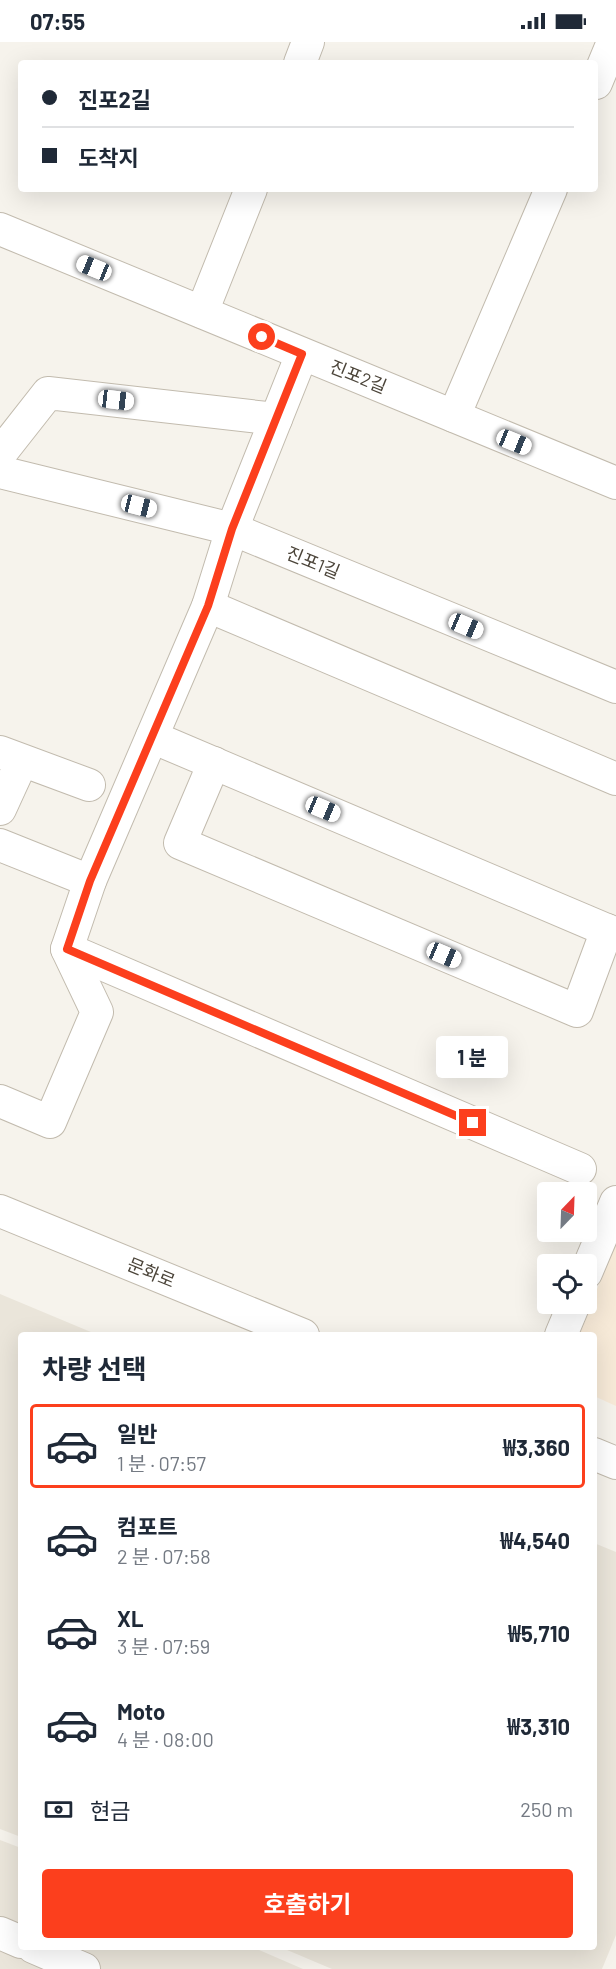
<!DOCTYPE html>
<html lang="ko">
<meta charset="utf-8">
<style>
:root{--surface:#fff;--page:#f6f6f7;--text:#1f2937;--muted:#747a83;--line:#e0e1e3;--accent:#fc3f1d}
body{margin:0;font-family:Barlow,"Noto Sans KR",sans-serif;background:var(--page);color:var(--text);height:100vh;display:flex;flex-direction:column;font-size:22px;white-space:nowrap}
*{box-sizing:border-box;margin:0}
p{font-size:20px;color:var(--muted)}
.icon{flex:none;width:33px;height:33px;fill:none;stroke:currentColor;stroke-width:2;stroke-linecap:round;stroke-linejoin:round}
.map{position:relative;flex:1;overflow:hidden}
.sheet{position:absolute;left:18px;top:1290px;width:579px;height:618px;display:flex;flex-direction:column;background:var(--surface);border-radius:6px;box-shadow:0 6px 24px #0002}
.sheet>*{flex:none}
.top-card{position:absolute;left:18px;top:18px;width:580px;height:132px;border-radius:6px;box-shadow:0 6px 24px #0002;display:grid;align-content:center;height:132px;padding:0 24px;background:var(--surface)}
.needle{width:39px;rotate:23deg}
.controls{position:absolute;left:537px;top:1140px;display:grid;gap:12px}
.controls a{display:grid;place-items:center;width:60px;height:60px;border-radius:6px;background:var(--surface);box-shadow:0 6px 24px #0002;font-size:30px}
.end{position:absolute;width:27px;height:27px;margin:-14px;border:8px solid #fc3f1d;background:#fff;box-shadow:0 0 0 3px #fff}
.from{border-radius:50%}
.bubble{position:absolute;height:42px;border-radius:6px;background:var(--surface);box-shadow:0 6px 24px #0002;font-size:20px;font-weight:700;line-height:42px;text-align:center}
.car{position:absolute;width:18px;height:36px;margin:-18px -9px;border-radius:8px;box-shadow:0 0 4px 2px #0007;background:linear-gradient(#fff 24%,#345 0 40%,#fff 0 76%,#345 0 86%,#fff 0)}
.top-card b{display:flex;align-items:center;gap:21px;height:57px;font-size:22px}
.top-card b+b{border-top:2px solid var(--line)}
.top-card i{width:15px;height:15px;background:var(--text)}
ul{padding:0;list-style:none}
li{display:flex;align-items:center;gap:18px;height:84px;margin:0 12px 9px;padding:0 12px;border:3px solid transparent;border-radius:6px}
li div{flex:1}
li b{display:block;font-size:22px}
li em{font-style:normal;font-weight:700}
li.selected{border-color:var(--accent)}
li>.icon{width:54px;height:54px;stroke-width:1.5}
h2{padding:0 24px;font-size:27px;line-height:72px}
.pay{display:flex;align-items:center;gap:15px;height:66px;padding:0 24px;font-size:22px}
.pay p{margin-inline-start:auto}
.primary-button{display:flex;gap:12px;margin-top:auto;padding:12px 24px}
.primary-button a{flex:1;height:69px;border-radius:6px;background:var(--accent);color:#fff;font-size:24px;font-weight:700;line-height:69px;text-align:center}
.status{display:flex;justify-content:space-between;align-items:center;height:42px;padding:0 30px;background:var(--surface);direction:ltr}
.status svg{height:16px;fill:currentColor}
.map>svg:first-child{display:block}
.residential{fill:#eae5da}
.commercial{fill:#f7ead8}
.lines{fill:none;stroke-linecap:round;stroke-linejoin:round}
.minor-casing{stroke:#c2bbae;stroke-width:34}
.minor{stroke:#fff;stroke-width:32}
.route{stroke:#fc3f1d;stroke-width:8}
.labels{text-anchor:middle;stroke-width:6;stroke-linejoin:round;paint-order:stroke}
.street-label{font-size:18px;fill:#4b4439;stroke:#fff}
</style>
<div class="status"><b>07:55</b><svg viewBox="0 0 49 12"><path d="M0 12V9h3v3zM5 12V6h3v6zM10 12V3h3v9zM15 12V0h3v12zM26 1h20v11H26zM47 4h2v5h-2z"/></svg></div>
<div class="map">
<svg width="616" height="1927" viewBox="0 0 616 1927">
<rect width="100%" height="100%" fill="#f6f3ec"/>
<g class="residential">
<polygon points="0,1252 98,1293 21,1293 21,1795 0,1787"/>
<polygon points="594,1501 616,1510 616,1893 602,1927 332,1927 280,1905 594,1905"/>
<polygon points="0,1798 21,1806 21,1905 252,1905 303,1927 0,1927"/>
</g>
<polygon class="commercial" points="616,1199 616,1364 594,1354 594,1293 579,1293"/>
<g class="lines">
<g class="minor-casing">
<g id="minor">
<polyline points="300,21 308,0"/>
<polyline points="596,41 613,0"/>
<polyline points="0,187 616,441"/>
<polyline points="202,270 251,147"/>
<polyline points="454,374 551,147"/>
<polyline points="0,412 48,351 276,377"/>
<polyline points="0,430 232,487 616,645"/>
<polyline points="208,564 616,737"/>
<polyline points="152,695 616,892"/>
<polyline points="0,710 89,743"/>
<polyline points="214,721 180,801 577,969 607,888"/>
<polyline points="0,767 22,719"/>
<polyline points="0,803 90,839 208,564 232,487 302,312"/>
<polyline points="67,907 580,1127"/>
<polyline points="0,1059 50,1080 97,970 67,907 90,839"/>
<polyline points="0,1169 303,1293"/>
<polyline points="586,1231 616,1160"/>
<polyline points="561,1293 574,1262"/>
<polyline points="594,1412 616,1421"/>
<polyline points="0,1891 21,1900"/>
<polyline points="33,1905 84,1927"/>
</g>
</g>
<use href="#minor" class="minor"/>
</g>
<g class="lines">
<polyline class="route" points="262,295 302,312 232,487 208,564 90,839 67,907 473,1081"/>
</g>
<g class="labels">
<g class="street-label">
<text transform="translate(358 335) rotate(22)" y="6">진포2길</text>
<text transform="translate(313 521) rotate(22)" y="6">진포1길</text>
<text transform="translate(151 1231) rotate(22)" y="6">문화로</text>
</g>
</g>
</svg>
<div class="controls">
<a><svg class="needle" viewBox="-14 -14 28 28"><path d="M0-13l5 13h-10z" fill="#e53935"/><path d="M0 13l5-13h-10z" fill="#747a83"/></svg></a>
<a><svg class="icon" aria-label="locate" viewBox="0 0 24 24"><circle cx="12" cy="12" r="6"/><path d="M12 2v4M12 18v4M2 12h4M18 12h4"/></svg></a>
</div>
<i class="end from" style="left:262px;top:295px"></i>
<i class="end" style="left:473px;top:1081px"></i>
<div class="bubble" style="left:436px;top:994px;width:72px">1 분</div>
<i class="car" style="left:94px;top:226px;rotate:292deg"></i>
<i class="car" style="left:116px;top:358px;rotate:97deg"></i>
<i class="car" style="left:514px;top:400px;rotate:112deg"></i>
<i class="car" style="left:139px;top:464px;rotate:104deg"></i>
<i class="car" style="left:466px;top:584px;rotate:113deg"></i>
<i class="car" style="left:323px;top:767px;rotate:113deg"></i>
<i class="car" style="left:444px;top:913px;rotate:113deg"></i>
<div class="top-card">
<b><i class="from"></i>진포2길</b>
<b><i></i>도착지</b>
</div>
<section class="sheet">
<h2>차량 선택</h2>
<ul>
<li class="selected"><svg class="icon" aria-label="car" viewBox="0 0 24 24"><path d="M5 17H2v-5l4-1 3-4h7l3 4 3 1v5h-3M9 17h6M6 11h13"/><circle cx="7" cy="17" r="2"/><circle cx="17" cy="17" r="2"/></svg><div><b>일반</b><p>1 분 · 07:57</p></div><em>₩3,360</em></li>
<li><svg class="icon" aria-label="car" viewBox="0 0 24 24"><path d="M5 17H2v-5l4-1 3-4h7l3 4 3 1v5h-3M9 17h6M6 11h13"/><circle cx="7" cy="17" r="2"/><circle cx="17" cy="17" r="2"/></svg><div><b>컴포트</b><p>2 분 · 07:58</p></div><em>₩4,540</em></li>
<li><svg class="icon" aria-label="car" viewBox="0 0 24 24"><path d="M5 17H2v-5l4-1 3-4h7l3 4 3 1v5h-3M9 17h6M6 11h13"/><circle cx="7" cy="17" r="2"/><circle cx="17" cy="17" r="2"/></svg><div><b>XL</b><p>3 분 · 07:59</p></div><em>₩5,710</em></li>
<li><svg class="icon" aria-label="car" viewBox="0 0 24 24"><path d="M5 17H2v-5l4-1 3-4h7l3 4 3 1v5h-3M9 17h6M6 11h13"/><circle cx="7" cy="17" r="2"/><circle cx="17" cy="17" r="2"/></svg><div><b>Moto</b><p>4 분 · 08:00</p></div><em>₩3,310</em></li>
</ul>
<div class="pay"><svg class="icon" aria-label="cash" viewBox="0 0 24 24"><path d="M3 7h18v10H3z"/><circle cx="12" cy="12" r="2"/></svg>현금<p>250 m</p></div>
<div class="primary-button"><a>호출하기</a></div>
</section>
</div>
